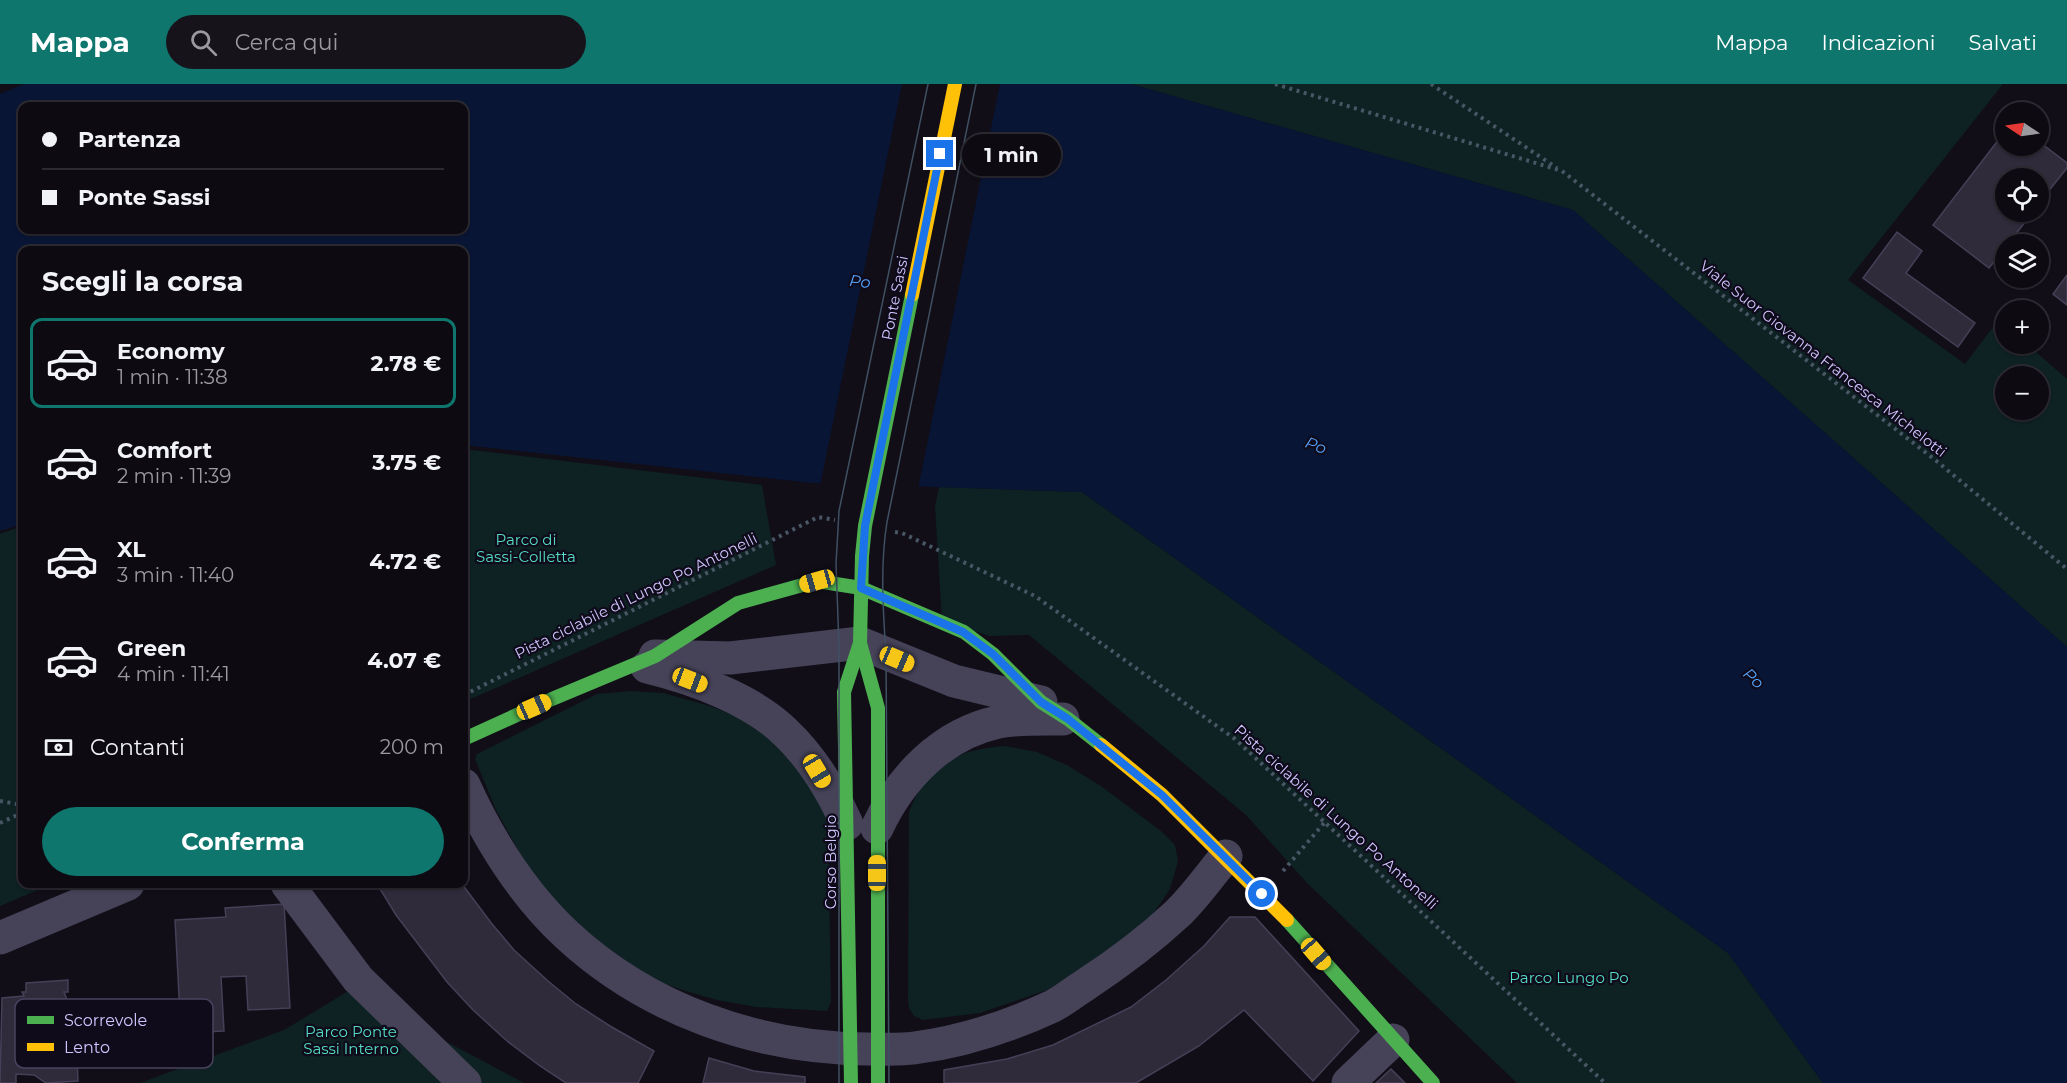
<!DOCTYPE html>
<html lang="it">
<meta charset="utf-8">
<style>
:root{--surface:#0d0a12;--page:#16131b;--text:#f1f3f6;--muted:#9a9a9f;--line:#2d2b32;--accent:#0f766e}
body{margin:0;font-family:Montserrat,sans-serif;background:var(--page);color:var(--text);height:100vh;display:flex;flex-direction:column;font-size:22px;white-space:nowrap}
*{box-sizing:border-box;margin:0}
p{font-size:20px;color:var(--muted)}
.icon{flex:none;width:33px;height:33px;fill:none;stroke:currentColor;stroke-width:2;stroke-linecap:round;stroke-linejoin:round}
.map{position:relative;flex:1;overflow:hidden}
.details{position:absolute;left:18px;top:162px;width:450px;height:642px;display:flex;flex-direction:column;background:var(--surface);border-radius:12px;box-shadow:0 2px 4px #0004,0 0 0 2px var(--line)}
.details>*{flex:none}
.hud{position:absolute;left:18px;top:18px;width:450px;height:132px;border-radius:12px;box-shadow:0 2px 4px #0004,0 0 0 2px var(--line);display:grid;align-content:center;height:132px;padding:0 24px;background:var(--surface)}
.needle{width:39px;rotate:283deg}
.fabs{position:absolute;left:1995px;top:18px;display:grid;gap:12px}
.fabs a{display:grid;place-items:center;width:54px;height:54px;border-radius:50%;background:var(--surface);box-shadow:0 2px 4px #0004,0 0 0 2px var(--line);font-size:30px}
.end{position:absolute;width:27px;height:27px;margin:-14px;border:8px solid #1a73e8;background:#fff;box-shadow:0 0 0 3px #fff}
.from{border-radius:50%}
.bubble{position:absolute;height:42px;border-radius:21px;background:var(--surface);box-shadow:0 2px 4px #0004,0 0 0 2px var(--line);font-size:20px;font-weight:700;line-height:42px;text-align:center}
.car{position:absolute;width:18px;height:36px;margin:-18px -9px;border-radius:8px;box-shadow:0 0 4px 2px #0007;background:linear-gradient(#f5c518 24%,#345 0 40%,#f5c518 0 76%,#345 0 86%,#f5c518 0)}
.hud b{display:flex;align-items:center;gap:21px;height:57px;font-size:22px}
.hud b+b{border-top:2px solid var(--line)}
.hud i{width:15px;height:15px;background:var(--text)}
ul{padding:0;list-style:none}
li{display:flex;align-items:center;gap:18px;height:90px;margin:0 12px 9px;padding:0 12px;border:3px solid transparent;border-radius:12px}
li div{flex:1}
li b{display:block;font-size:22px}
li em{font-style:normal;font-weight:700}
li.active{border-color:var(--accent)}
li>.icon{width:54px;height:54px;stroke-width:1.5}
h2{padding:0 24px;font-size:27px;line-height:72px}
.pay{display:flex;align-items:center;gap:15px;height:66px;padding:0 24px;font-size:22px}
.pay p{margin-inline-start:auto}
.action{display:flex;gap:12px;margin-top:auto;padding:12px 24px}
.action a{flex:1;height:69px;border-radius:36px;background:var(--accent);color:#fff;font-size:24px;font-weight:700;line-height:69px;text-align:center}
header{display:flex;align-items:center;gap:36px;box-sizing:border-box;height:84px;padding:0 30px;background:var(--accent);color:#fff}
header strong{font-size:28px}
nav{display:flex;gap:33px;margin-inline-start:auto;font-size:21px}
.search{width:420px;height:54px;background:var(--page);display:flex;align-items:center;gap:15px;box-sizing:border-box;padding:0 21px;border-radius:33px;color:var(--muted);font-size:22px}
.map>svg:first-child{display:block}
.green{fill:#0e2123;fill-rule:evenodd}
.water{fill:#091534;fill-rule:evenodd}
.pier{fill:#110e18}
.building{fill:#2f2b3b;stroke:#454057;stroke-width:1.5}
.lines{fill:none;stroke-linecap:round;stroke-linejoin:round}
.path{stroke:#495664;stroke-width:4;stroke-dasharray:3 4.5;stroke-linecap:butt}
.street{stroke:#464359;stroke-width:33}
.fast{stroke:#4caf50;stroke-width:14}
.slow{stroke:#ffc107;stroke-width:14}
.tram{stroke:#3f5062;stroke-width:1.5}
.route{stroke:#1a73e8;stroke-width:8}
.labels{text-anchor:middle;stroke-width:4.5;stroke-linejoin:round;paint-order:stroke}
.street-label{font-size:15px;fill:#d0c6ff;stroke:#0f0b1b}
.park-label{font-size:15px;fill:#54ddc4;stroke:#0f0b1b}
.water-label{font-size:16px;font-style:italic;fill:#55a3fe;stroke:#0f0b1b}
.key{fill:#0f0b1b;stroke:#49435f;stroke-width:1.5}
.key-label{font-size:16px;fill:#d0c6ff}
</style>
<header>
<strong>Mappa</strong>
<div class="search"><svg class="icon" aria-label="search" viewBox="0 0 24 24"><circle cx="10" cy="10" r="6"/><path d="M15 15l6 6"/></svg>Cerca qui</div>
<nav><a>Mappa</a><a>Indicazioni</a><a>Salvati</a></nav>
</header>
<div class="map">
<svg width="2067" height="999" viewBox="0 0 2067 999">
<rect width="100%" height="100%" fill="#110e18"/>
<g class="green">
<path d="M1131 0H2003L1848 196 1965 280 1999 235 2005 241 2006 260H2027L2067 295V563L1573 126ZM2006 292H2038V326H2006Z"/>
<polygon points="464,365 762,401 776,481 464,618"/>
<polygon points="939,403 1082,408 1728,869 1823,999 1517,999 1307,799 1246,731 1029,551 990,552 942,537 935,422"/>
<polygon points="22,442 22,800 52,800 0,822 0,450"/>
<polygon points="631,607 663,609 710,622 755,640 778,654 828,729 831,918 827,927 756,923 717,916 682,906 650,894 574,841 528,784 496,726 475,675 477,670 597,610"/>
<path d="M1005 662 1037 668 1067 681 1101 702 1161 747 1175 761 1178 777 1170 805 1151 833 1109 867 1047 906 980 929 923 936 914 932 909 924 908 916 909 728C926 681 958 665 1005 662Z"/>
<polygon points="350,906 524,999 140,999 284,946"/>
</g>
<path class="water" d="M24 0H1131L1573 126 2067 563V999H1823L1728 869 1082 408 812 399 464 361V166H22V440L0 447V10ZM22 22H464V146H22Z"/>
<polygon class="pier" points="902,0 1000,0 918,405 820,402"/>
<g class="building">
<polygon points="2006,46 2006,62 2038,62 2038,57 2067,79 2067,84 2038,120 2038,94 2006,94 2006,128 2033,128 1989,184 1933,141"/>
<polygon points="1897,148 1922,167 1906,189 1975,239 1958,263 1863,194"/>
<polygon points="2067,191 2067,221 2053,210"/>
<polygon points="377,800 462,800 492,840 514,866 548,897 576,920 610,942 654,967 638,999 566,999 540,982 507,957 473,926 447,898 396,831"/>
<polygon points="284,820 290,924 248,926 246,892 221,893 224,947 181,949 175,836 226,833 225,824"/>
<polygon points="1230,833 1255,833 1359,947 1313,997 1244,926 1199,962 1136,999 944,999 944,986 1007,975 1053,961 1131,923 1166,896 1204,862"/>
<polygon points="68,896 68,908 64,908 69,921 75,924 78,997 46,999 34,991 16,990 16,999 0,999 2,914 24,912 22,908 26,908 26,899"/>
<polygon points="709,974 754,987 805,993 805,999 703,999"/>
<polygon points="1391,985 1405,999 1376,999"/>
</g>
<g class="lines">
<g class="path">
<polyline points="1275,0 1562,87 1934,375 2067,485"/>
<polyline points="1431,0 1557,84"/>
<polyline points="895,448 902,449 1035,512 1235,655 1605,999"/>
<polyline points="464,611 818,433 835,436"/>
<polyline points="0,717 22,721"/>
<polyline points="0,739 22,729"/>
<polyline points="1283,787 1325,738"/>
</g>
<g class="street">
<polyline points="655,572 730,574 860,559 954,597 1041,618"/>
<path d="M647 583C692 594 752 615 785 648 812 673 832 707 847 740"/>
<path d="M464 701C489 756 523 810 567 851 648 926 757 964 867 965 883 965 899 966 914 964 962 958 1010 942 1053 922 1064 916 1074 908 1085 901 1117 880 1149 856 1177 830 1195 813 1210 791 1226 772"/>
<path d="M877 744C900 694 942 650 998 638 1020 634 1042 635 1063 635"/>
<polyline points="287,800 358,895 465,999"/>
<polyline points="0,854 128,800"/>
<polyline points="1348,999 1393,956"/>
</g>
<g class="fast">
<polyline points="464,655 552,615 655,572 738,519 817,497 861,504 964,548 993,570 1041,618 1068,635 1101,661"/>
<polyline points="1287,836 1433,999"/>
<polyline points="851,999 844,608 860,559"/>
<polyline points="878,999 878,624 860,559 862,472 865,442 912,211"/>
</g>
<g class="slow">
<polyline points="912,211 955,0"/>
<polyline points="1101,661 1162,711 1287,836"/>
</g>
<g class="tram">
<polyline points="839,999 839,562 836,480 839,427 928,0"/>
<path d="M889 999 886 570C883 526 880 481 887 438L976 0"/>
</g>
</g>
<g class="lines">
<polyline class="route" points="940,70 865,442 861,504 963,548 993,570 1041,618 1068,635 1162,711 1262,810"/>
</g>
<g class="labels">
<g class="street-label">
<text transform="translate(895 214) rotate(-79)" y="5">Ponte Sassi</text>
<text transform="translate(1823 275) rotate(38)" y="5">Viale Suor Giovanna Francesca Michelotti</text>
<text transform="translate(636 512) rotate(-26)" y="5">Pista ciclabile di Lungo Po Antonelli</text>
<text transform="translate(1336 733) rotate(42)" y="5">Pista ciclabile di Lungo Po Antonelli</text>
<text transform="translate(831 778) rotate(-90)" y="5">Corso Belgio</text>
</g>
<g class="park-label">
<text x="526" y="461">Parco di<tspan x="526" dy="17">Sassi-Colletta</tspan></text>
<text x="1569" y="899">Parco Lungo Po</text>
<text x="351" y="953">Parco Ponte<tspan x="351" dy="17">Sassi Interno</tspan></text>
</g>
<g class="water-label">
<text transform="translate(860 197) rotate(7)" y="6">Po</text>
<text transform="translate(1316 361) rotate(21)" y="6">Po</text>
<text transform="translate(1754 594) rotate(43)" y="6">Po</text>
</g>
</g>
<rect x="15" y="915" width="198" height="69" rx="9" class="key"/>
<rect x="27" y="932" width="27" height="8" fill="#4caf50"/>
<rect x="27" y="959" width="27" height="8" fill="#ffc107"/>
<g class="key-label">
<text x="64" y="942">Scorrevole</text>
<text x="64" y="969">Lento</text>
</g>
</svg>
<div class="fabs">
<a><svg class="needle" viewBox="-14 -14 28 28"><path d="M0-13l5 13h-10z" fill="#e53935"/><path d="M0 13l5-13h-10z" fill="#9a9a9f"/></svg></a>
<a><svg class="icon" aria-label="locate" viewBox="0 0 24 24"><circle cx="12" cy="12" r="6"/><path d="M12 2v4M12 18v4M2 12h4M18 12h4"/></svg></a>
<a><svg class="icon" aria-label="layers" viewBox="0 0 24 24"><path d="M12 4l9 5-9 5-9-5zM3 14l9 5 9-5"/></svg></a>
<a>+</a>
<a>−</a>
</div>
<i class="end from" style="left:1262px;top:810px"></i>
<i class="end" style="left:940px;top:70px"></i>
<div class="bubble" style="left:962px;top:50px;width:99px">1 min</div>
<i class="car" style="left:817px;top:497px;rotate:254deg"></i>
<i class="car" style="left:897px;top:575px;rotate:113deg"></i>
<i class="car" style="left:690px;top:596px;rotate:111deg"></i>
<i class="car" style="left:534px;top:623px;rotate:66deg"></i>
<i class="car" style="left:817px;top:687px;rotate:149deg"></i>
<i class="car" style="left:877px;top:789px;rotate:0deg"></i>
<i class="car" style="left:1316px;top:870px;rotate:139deg"></i>
<div class="hud">
<b><i class="from"></i>Partenza</b>
<b><i></i>Ponte Sassi</b>
</div>
<section class="details">
<h2>Scegli la corsa</h2>
<ul>
<li class="active"><svg class="icon" aria-label="car" viewBox="0 0 24 24"><path d="M5 17H2v-5l4-1 3-4h7l3 4 3 1v5h-3M9 17h6M6 11h13"/><circle cx="7" cy="17" r="2"/><circle cx="17" cy="17" r="2"/></svg><div><b>Economy</b><p>1 min · 11:38</p></div><em>2.78 €</em></li>
<li><svg class="icon" aria-label="car" viewBox="0 0 24 24"><path d="M5 17H2v-5l4-1 3-4h7l3 4 3 1v5h-3M9 17h6M6 11h13"/><circle cx="7" cy="17" r="2"/><circle cx="17" cy="17" r="2"/></svg><div><b>Comfort</b><p>2 min · 11:39</p></div><em>3.75 €</em></li>
<li><svg class="icon" aria-label="car" viewBox="0 0 24 24"><path d="M5 17H2v-5l4-1 3-4h7l3 4 3 1v5h-3M9 17h6M6 11h13"/><circle cx="7" cy="17" r="2"/><circle cx="17" cy="17" r="2"/></svg><div><b>XL</b><p>3 min · 11:40</p></div><em>4.72 €</em></li>
<li><svg class="icon" aria-label="car" viewBox="0 0 24 24"><path d="M5 17H2v-5l4-1 3-4h7l3 4 3 1v5h-3M9 17h6M6 11h13"/><circle cx="7" cy="17" r="2"/><circle cx="17" cy="17" r="2"/></svg><div><b>Green</b><p>4 min · 11:41</p></div><em>4.07 €</em></li>
</ul>
<div class="pay"><svg class="icon" aria-label="cash" viewBox="0 0 24 24"><path d="M3 7h18v10H3z"/><circle cx="12" cy="12" r="2"/></svg>Contanti<p>200 m</p></div>
<div class="action"><a>Conferma</a></div>
</section>
</div>
